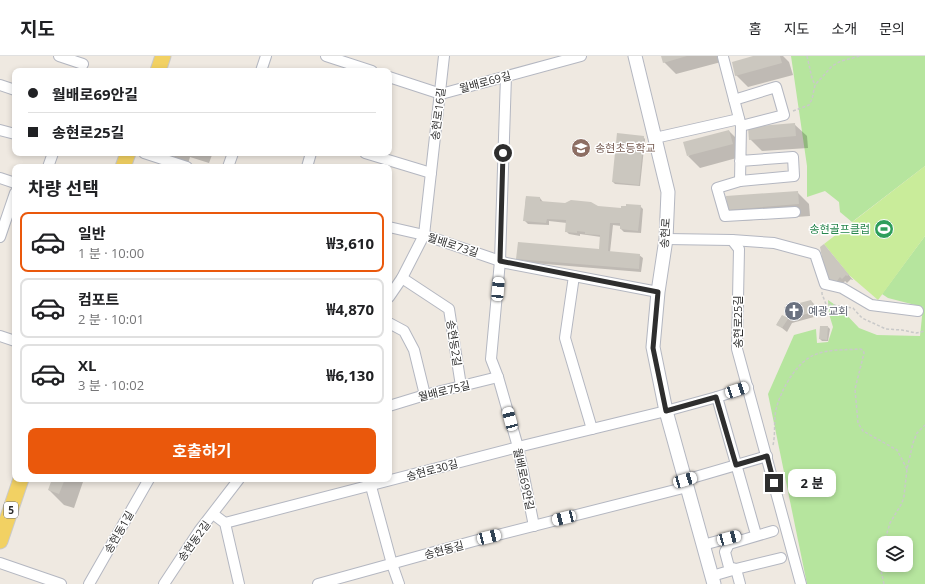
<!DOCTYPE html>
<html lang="ko">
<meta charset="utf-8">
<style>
:root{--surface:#fff;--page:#f6f6f6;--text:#202124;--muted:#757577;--line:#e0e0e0;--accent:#ea580c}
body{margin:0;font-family:"Open Sans","Noto Sans KR",sans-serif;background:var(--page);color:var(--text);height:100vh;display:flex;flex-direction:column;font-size:15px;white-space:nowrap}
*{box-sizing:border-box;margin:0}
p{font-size:13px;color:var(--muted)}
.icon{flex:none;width:22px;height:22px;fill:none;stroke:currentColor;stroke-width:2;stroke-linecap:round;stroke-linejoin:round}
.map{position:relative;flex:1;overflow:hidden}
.details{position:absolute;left:12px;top:108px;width:380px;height:318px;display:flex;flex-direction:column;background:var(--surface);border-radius:8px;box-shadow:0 2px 6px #0003}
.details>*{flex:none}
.top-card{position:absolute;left:12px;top:12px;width:380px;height:88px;border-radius:8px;box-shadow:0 2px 6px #0003;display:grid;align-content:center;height:88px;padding:0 16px;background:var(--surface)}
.controls{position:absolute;left:877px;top:480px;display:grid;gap:8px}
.controls a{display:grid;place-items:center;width:36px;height:36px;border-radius:8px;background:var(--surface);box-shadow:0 2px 6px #0003;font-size:20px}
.end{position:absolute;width:18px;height:18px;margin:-9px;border:5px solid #2e2e2e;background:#fff;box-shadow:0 0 0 2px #fff}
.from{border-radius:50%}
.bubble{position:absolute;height:28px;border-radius:8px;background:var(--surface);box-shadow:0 2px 6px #0003;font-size:13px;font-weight:700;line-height:28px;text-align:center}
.car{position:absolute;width:12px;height:24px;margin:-12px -6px;border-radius:5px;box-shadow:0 0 3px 1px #0007;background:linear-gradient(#fff 24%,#345 0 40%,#fff 0 76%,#345 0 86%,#fff 0)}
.top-card b{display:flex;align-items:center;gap:14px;height:38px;font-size:15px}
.top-card b+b{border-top:1px solid var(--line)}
.top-card i{width:10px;height:10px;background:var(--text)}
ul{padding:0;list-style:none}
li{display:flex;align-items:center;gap:12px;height:60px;margin:0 8px 6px;padding:0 8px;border:2px solid var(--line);border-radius:8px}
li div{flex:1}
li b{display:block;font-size:15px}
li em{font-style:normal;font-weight:700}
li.current{border-color:var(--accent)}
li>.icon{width:36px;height:36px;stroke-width:1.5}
h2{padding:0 16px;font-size:18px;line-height:48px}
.cta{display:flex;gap:8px;margin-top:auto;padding:8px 16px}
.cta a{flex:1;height:46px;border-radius:8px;background:var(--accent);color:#fff;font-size:16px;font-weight:700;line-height:46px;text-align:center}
header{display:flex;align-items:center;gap:24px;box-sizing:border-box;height:56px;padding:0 20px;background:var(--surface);border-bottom:1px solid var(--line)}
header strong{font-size:19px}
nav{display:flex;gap:22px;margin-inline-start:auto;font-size:14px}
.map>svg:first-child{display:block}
.green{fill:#b6e59e;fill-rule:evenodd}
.pitch{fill:#c9ec9a}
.shadow{fill:#0003}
.building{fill:#cbc7bf}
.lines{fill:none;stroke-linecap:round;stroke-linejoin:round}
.minor-casing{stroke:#b4b7c1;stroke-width:12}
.secondary-casing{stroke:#b4b7c1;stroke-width:15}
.primary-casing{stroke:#c9c9c9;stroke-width:17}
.path{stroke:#c9c9c9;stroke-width:1.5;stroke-dasharray:3 2;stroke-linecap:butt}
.minor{stroke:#fff;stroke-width:10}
.secondary{stroke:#fff;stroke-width:13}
.primary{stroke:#f2d163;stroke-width:15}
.route{stroke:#2e2e2e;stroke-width:5}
.labels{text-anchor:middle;stroke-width:3;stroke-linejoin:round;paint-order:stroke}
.shield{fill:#fff;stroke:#6d6d6d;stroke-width:1}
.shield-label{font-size:10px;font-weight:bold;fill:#2e2e2e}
.street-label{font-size:11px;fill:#2e2e2e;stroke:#fff}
.education-label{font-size:11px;fill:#785e54;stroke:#fff;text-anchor:start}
.leisure-label{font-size:11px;fill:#27864d;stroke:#fff;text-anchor:end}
.worship-label{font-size:11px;fill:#5b616d;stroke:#fff;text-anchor:start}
</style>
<header>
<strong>지도</strong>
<nav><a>홈</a><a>지도</a><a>소개</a><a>문의</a></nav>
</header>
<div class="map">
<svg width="925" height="528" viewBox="0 0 925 528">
<rect width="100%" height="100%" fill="#efe9e1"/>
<g class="green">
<polygon points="791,0 925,0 925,110 852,166 840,156 839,146 825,135 807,141 807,110"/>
<path d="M925 180V528H807L768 338 794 279 816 273 817 287 828 286 833 271 829 258 828 244 841 253 859 272 877 279 920 280 923 251 888 242 882 238ZM884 487H906V509H884Z"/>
</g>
<polygon class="pitch" points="925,110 925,180 878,244 849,219 824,188"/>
<g class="shadow">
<polygon points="662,0 719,0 721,6 676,18 664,6"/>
<polygon points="756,0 783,0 789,6 793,19 748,31 736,19"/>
<polygon points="794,68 807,80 808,92 762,95 750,83"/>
<polygon points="729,75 741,87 744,100 700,112 688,100"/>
<polygon points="643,81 645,83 640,130 615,128 613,126"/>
<polygon points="167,97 210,97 212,99 209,107 190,101 187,111"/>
<polygon points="797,136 809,148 810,160 740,165 728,153"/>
<polygon points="526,141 540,142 543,146 598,151 622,153 640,150 643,153 641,177 624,176 621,173 621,170 613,169 610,196 639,199 643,202 641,216 521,206 517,203 600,194 601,181 580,178 580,180 569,178 566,175 567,167 549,165 549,169 528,168 524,164"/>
<polygon points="828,194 853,224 852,224 851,223 847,227 845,225 842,229 832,230"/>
<polygon points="811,245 815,249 817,256 814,261 792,267 787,276 777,268 782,260 788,263 785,252"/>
<polygon points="828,271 830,273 828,285 822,285 820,283"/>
<polygon points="53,423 84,423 74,452 64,449 49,434"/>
</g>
<g class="building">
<polygon points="661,0 687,0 663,7"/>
<polygon points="753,0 780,0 782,7 735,20 732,6"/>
<polygon points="795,67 796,80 749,84 748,71"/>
<polygon points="729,74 733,88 687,100 683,86"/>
<polygon points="617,77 644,80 639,129 612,126"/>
<polygon points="165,97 176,97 174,102 165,99"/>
<polygon points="798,135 799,148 727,154 726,140"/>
<polygon points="526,140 540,141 540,145 565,147 571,144 591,146 598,150 621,152 621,150 626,150 626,148 641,149 638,175 620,173 620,167 610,167 608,195 640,198 639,213 516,203 518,186 599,193 600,179 585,178 585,176 577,175 577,177 565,176 566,164 547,163 546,167 523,165"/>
<polygon points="824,188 849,219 847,220 846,219 842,223 840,221 837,225 827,226 820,191"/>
<polygon points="811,244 814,251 810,257 788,263 782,272 776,269 782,259 786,261 784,251"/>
<polygon points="820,270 828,270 827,284 819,283"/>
<polygon points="52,423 65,423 59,438 48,434"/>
</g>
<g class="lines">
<g class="minor-casing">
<g id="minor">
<polyline points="59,0 83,8"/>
<polyline points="326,0 372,15"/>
<polyline points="723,1 741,70 784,59 776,31 734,44"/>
<polyline points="261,15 266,0"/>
<polyline points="506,20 500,205 491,303 498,321 518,391 534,470"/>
<polyline points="389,21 441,38 581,0"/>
<polyline points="0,29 15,34"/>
<polyline points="0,74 15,78"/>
<polyline points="655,82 739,63"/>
<polyline points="144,97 187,111"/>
<polyline points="365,97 431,117"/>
<polyline points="740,105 793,101 794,120 740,125 741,70"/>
<polyline points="48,111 53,97"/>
<polyline points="228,111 233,97"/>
<polyline points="307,111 311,97"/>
<polyline points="0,122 15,127"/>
<polyline points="740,125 717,132 725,160 795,156"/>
<polyline points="389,171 424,179 506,207 658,236"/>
<polyline points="0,181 15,137"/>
<polyline points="666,183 732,184 739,193 737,293 801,528"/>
<polyline points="732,184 774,187 815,198 825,228 842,232 871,249 918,255"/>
<polyline points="574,220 565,282 592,373"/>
<polyline points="402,222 449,253 461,330"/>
<polyline points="389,241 402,222 424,179 444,0"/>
<polyline points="389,267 404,275 414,294 425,339"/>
<polyline points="0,280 15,285"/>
<polyline points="748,331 717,341 755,475"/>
<polyline points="389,350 425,339 498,321"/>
<polyline points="369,423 392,508 399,528"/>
<polyline points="685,424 767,400"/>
<polyline points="213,458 225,467 239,528"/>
<polyline points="225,467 518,391 666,355 717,341"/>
<polyline points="773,475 729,488 725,496 729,511 736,513 781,502"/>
<polyline points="703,489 736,480"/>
<polyline points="0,507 61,528"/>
<polyline points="712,520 736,513 740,528"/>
<polyline points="89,528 149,423"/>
<polyline points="164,528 199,475 239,423"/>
<polyline points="318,528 474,485 687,431"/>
</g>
</g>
<g class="secondary-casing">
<polyline id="secondary" points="635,0 668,136 666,183 658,236 653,291 666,355 714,528"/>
</g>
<g class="primary-casing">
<g id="primary">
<polyline points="158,15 163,0"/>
<polyline points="123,111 128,97"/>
<polyline points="0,485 21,423"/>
</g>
</g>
<g class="path">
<polyline points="807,0 812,22 815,29"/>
<polyline points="793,55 809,49 812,43 815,29 832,10 841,5 860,0"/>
<polyline points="822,236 822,238 826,248 853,252 862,262 886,273 902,274 916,277 925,275"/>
<path d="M773 389C776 376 773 362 777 350 782 332 797 306 814 299 828 293 846 294 860 293L863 294 864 297 855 333 858 367 863 375 897 394 907 413"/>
<polyline points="884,487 890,467 902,447 904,440 907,413 913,387 917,377 925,369"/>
<polyline points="884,528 880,510 884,489"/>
</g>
<use href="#minor" class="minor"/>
<use href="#secondary" class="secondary"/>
<use href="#primary" class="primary"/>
</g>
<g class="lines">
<polyline class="route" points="503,97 500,205 658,236 653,292 666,355 716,341 736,409 767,400 774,427"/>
</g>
<defs>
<g id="school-disc" transform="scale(1)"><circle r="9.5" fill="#8d6e63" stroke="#fff"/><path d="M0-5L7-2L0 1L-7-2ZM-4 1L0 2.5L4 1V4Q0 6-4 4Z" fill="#fff"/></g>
<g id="stadium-disc" transform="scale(1)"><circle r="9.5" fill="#2e9e5b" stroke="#fff"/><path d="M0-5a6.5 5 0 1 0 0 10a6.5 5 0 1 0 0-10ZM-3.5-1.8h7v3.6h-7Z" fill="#fff"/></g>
<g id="church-disc" transform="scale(1)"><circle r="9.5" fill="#6b7280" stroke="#fff"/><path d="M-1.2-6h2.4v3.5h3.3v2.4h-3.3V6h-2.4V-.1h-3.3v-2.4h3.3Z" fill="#fff"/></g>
</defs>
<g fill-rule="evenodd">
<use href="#school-disc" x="581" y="92"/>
<use href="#stadium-disc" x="884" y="173"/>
<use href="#church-disc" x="794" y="255"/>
</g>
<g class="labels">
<rect class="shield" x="4" y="446" width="14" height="16" rx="3"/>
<g class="shield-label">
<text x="11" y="458">5</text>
</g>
<g class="street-label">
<text transform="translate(485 26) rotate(-15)" y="4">월배로69길</text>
<text transform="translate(438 58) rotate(-83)" y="4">송현로16길</text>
<text transform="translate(665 177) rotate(-86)" y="4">송현로</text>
<text transform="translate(453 189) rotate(18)" y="4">월배로73길</text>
<text transform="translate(738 266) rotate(-90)" y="4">송현로25길</text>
<text transform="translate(454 287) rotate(81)" y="4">송현동2길</text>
<text transform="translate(444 335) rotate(-14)" y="4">월배로75길</text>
<text transform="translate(432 414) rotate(-15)" y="4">송현로30길</text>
<text transform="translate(524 423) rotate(78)" y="4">월배로69안길</text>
<text transform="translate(119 476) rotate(-60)" y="4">송현동1길</text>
<text transform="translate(194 485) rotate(-54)" y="4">송현동2길</text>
<text transform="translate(444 494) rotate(-15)" y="4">송현동길</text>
</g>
<g class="education-label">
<text x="595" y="96">송현초등학교</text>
</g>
<g class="leisure-label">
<text x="870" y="177">송현골프클럽</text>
</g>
<g class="worship-label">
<text x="808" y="259">예광교회</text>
</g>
</g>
</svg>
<div class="controls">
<a><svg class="icon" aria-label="layers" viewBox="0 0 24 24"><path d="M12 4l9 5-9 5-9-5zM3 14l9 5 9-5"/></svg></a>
</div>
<i class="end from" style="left:503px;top:97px"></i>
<i class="end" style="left:774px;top:427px"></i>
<div class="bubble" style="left:788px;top:413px;width:48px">2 분</div>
<i class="car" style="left:498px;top:233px;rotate:5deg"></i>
<i class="car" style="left:737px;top:334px;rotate:72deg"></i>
<i class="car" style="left:510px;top:363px;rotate:345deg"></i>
<i class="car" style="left:685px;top:424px;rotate:74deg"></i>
<i class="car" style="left:564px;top:462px;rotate:256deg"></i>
<i class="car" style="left:489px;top:481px;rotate:76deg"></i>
<i class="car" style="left:729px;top:482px;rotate:75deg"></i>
<div class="top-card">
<b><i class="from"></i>월배로69안길</b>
<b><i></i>송현로25길</b>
</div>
<section class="details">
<h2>차량 선택</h2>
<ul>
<li class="current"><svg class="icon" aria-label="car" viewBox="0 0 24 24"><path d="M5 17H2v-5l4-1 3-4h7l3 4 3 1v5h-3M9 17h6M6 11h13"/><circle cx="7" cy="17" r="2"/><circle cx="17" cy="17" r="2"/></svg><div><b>일반</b><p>1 분 · 10:00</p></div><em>₩3,610</em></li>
<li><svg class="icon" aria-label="car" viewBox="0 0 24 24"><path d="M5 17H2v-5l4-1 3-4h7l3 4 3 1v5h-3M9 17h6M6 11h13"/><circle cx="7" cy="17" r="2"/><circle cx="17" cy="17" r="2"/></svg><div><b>컴포트</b><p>2 분 · 10:01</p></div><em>₩4,870</em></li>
<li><svg class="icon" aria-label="car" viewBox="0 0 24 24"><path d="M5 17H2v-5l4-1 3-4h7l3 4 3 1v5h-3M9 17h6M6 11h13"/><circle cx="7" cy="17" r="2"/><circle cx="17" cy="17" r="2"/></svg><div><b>XL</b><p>3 분 · 10:02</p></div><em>₩6,130</em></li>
</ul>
<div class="cta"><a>호출하기</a></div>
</section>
</div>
